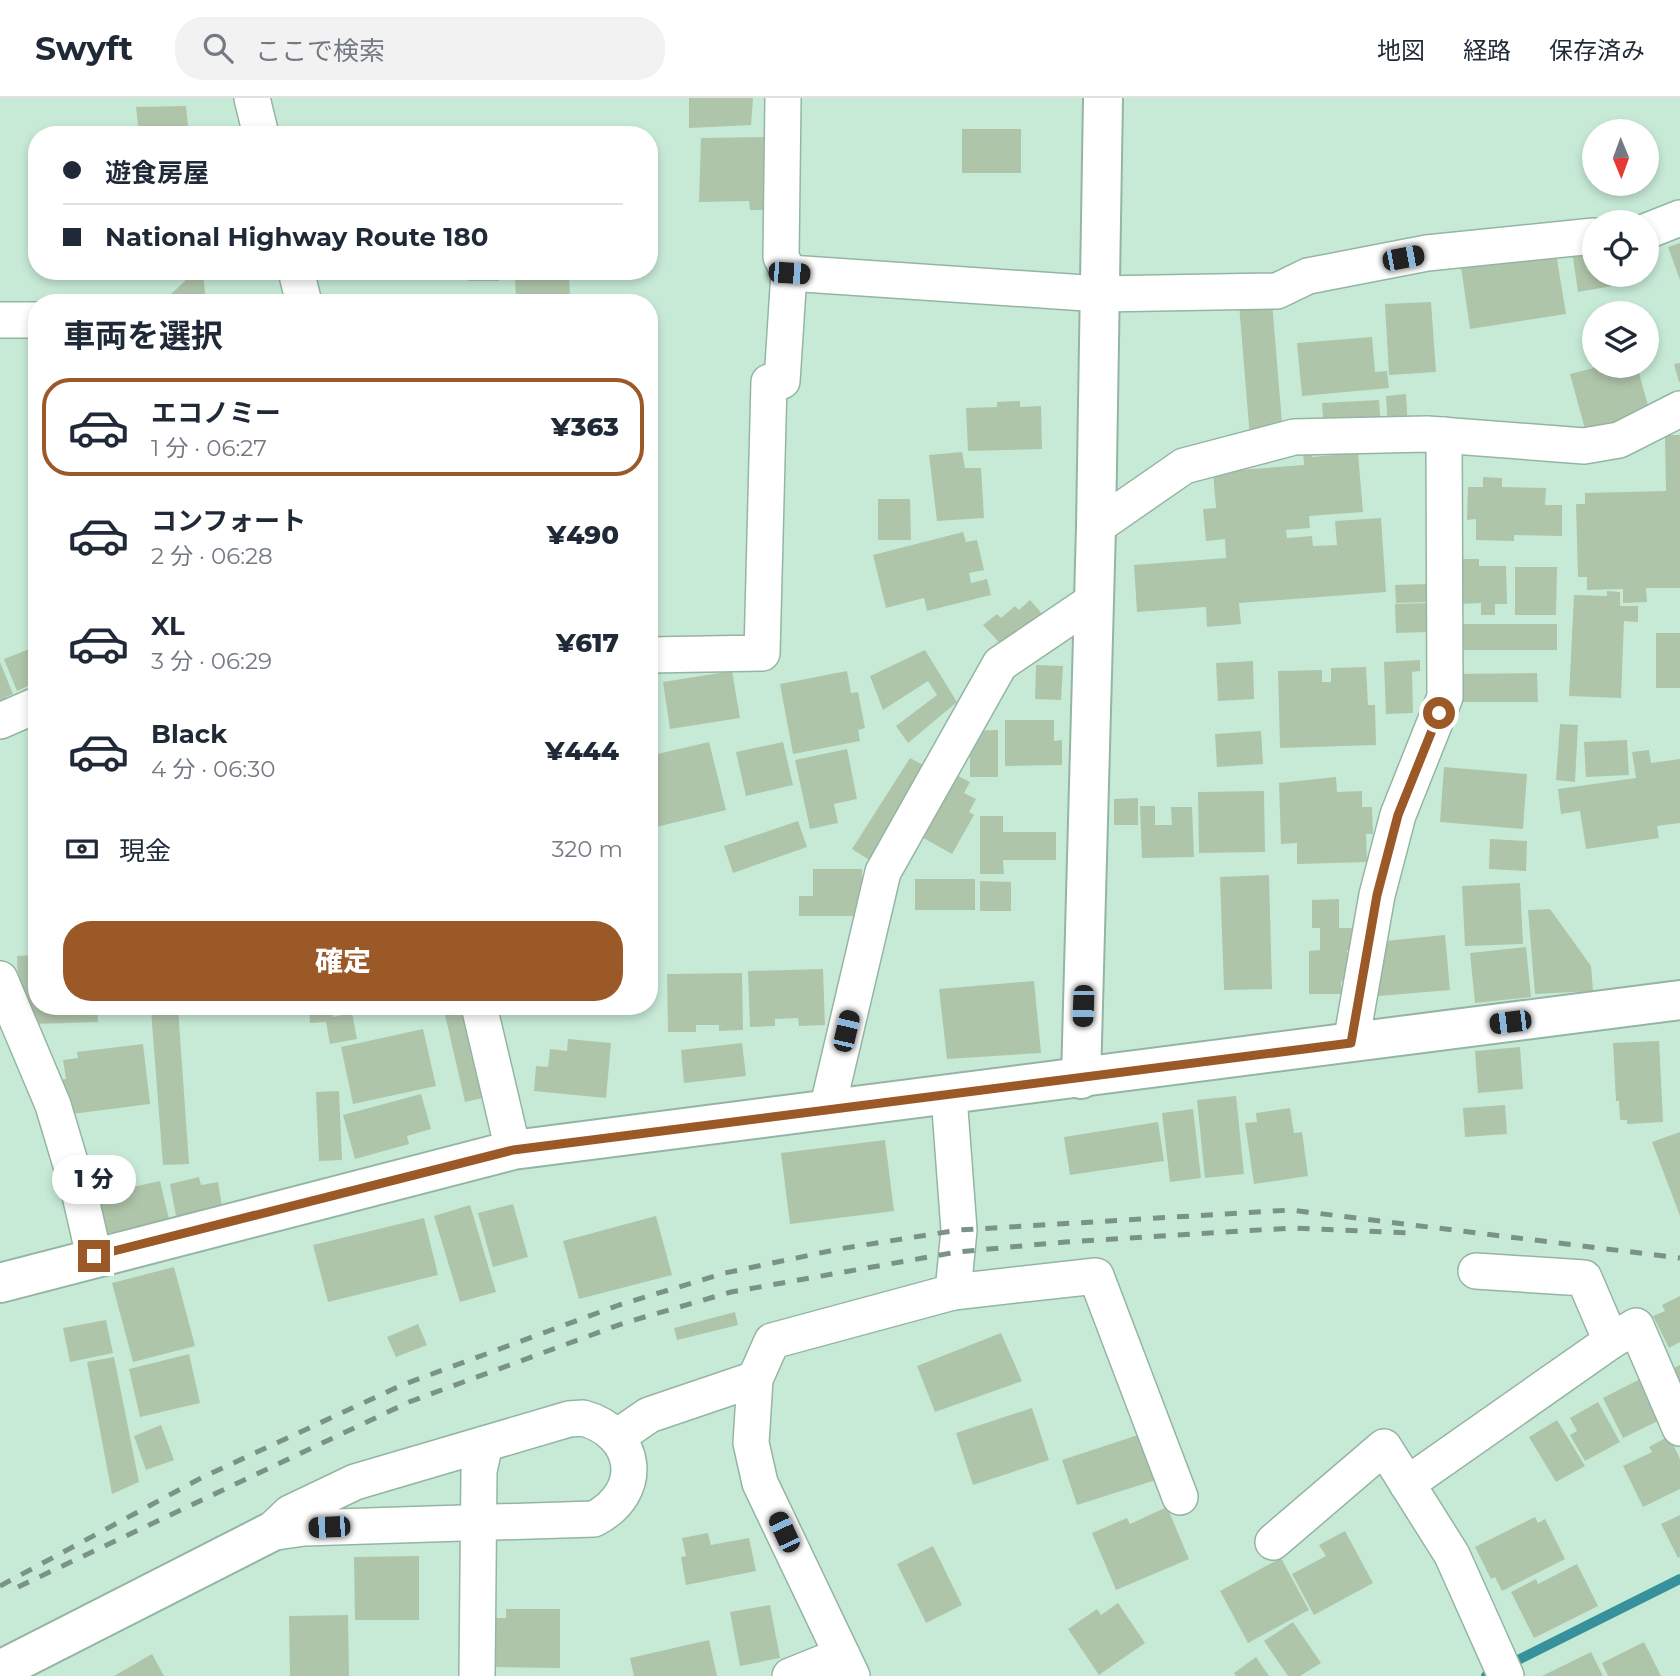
<!DOCTYPE html>
<html lang="ja">
<meta charset="utf-8">
<style>
:root{--surface:#fff;--page:#f2f2f3;--text:#1f2937;--muted:#747a83;--line:#e0e1e3;--accent:#9c5928}
body{margin:0;font-family:Montserrat,"Noto Sans JP",sans-serif;background:var(--page);color:var(--text);height:100vh;display:flex;flex-direction:column;font-size:26px;white-space:nowrap}
*{box-sizing:border-box;margin:0}
p{font-size:23px;color:var(--muted)}
.icon{flex:none;width:38px;height:38px;fill:none;stroke:currentColor;stroke-width:2;stroke-linecap:round;stroke-linejoin:round}
.map{position:relative;flex:1;overflow:hidden}
.side{position:absolute;left:28px;top:196px;width:630px;height:721px;display:flex;flex-direction:column;background:var(--surface);border-radius:28px;box-shadow:0 4px 10px #0003}
.side>*{flex:none}
.hud{position:absolute;left:28px;top:28px;width:630px;height:154px;border-radius:28px;box-shadow:0 4px 10px #0003;display:grid;align-content:center;height:154px;padding:0 35px;background:var(--surface)}
.needle{width:46px;rotate:179deg}
.controls{position:absolute;left:1582px;top:21px;display:grid;gap:14px}
.controls a{display:grid;place-items:center;width:77px;height:77px;border-radius:50%;background:var(--surface);box-shadow:0 4px 10px #0003;font-size:35px}
.end{position:absolute;width:32px;height:32px;margin:-16px;border:9px solid #9c5928;background:#fff;box-shadow:0 0 0 4px #fff}
.from{border-radius:50%}
.bubble{position:absolute;height:49px;border-radius:24px;background:var(--surface);box-shadow:0 4px 10px #0003;font-size:23px;font-weight:800;line-height:49px;text-align:center}
.car{position:absolute;width:21px;height:42px;margin:-21px -10px;border-radius:9px;box-shadow:0 0 5px 2px #0007;background:linear-gradient(#222 24%,#8ab4d8 0 40%,#222 0 76%,#8ab4d8 0 86%,#222 0)}
.hud b{display:flex;align-items:center;gap:24px;height:66px;font-size:26px}
.hud b+b{border-top:2px solid var(--line)}
.hud i{width:18px;height:18px;background:var(--text)}
ul{padding:0;list-style:none}
li{display:flex;align-items:center;gap:21px;height:98px;margin:0 14px 10px;padding:0 21px;border:4px solid transparent;border-radius:28px}
li div{flex:1}
li b{display:block;font-size:26px}
li em{font-style:normal;font-weight:800}
li.on{border-color:var(--accent)}
li>.icon{width:63px;height:63px;stroke-width:1.5}
h2{padding:0 35px;font-size:32px;line-height:84px}
.pay{display:flex;align-items:center;gap:18px;height:77px;padding:0 35px;font-size:26px}
.pay p{margin-inline-start:auto}
.primary-button{display:flex;gap:14px;margin-top:auto;padding:14px 35px}
.primary-button a{flex:1;height:80px;border-radius:28px;background:var(--accent);color:#fff;font-size:28px;font-weight:800;line-height:80px;text-align:center}
header{display:flex;align-items:center;gap:42px;box-sizing:border-box;height:98px;padding:0 35px;background:var(--surface);border-bottom:2px solid var(--line)}
header strong{font-size:33px}
nav{display:flex;gap:38px;margin-inline-start:auto;font-size:24px}
.search{width:490px;height:63px;background:var(--page);display:flex;align-items:center;gap:18px;box-sizing:border-box;padding:0 24px;border-radius:28px;color:var(--muted);font-size:26px}
.map>svg:first-child{display:block}
.lines{fill:none;stroke-linecap:round;stroke-linejoin:round}
.stream{stroke:#37919a;stroke-width:10}
.building{fill:#afc5aa}
.street-casing{stroke:#94b5a3;stroke-width:38}
.secondary-casing{stroke:#94b5a3;stroke-width:42}
.highway-casing{stroke:#94b5a3;stroke-width:42}
.street{stroke:#fff;stroke-width:35}
.secondary{stroke:#fff;stroke-width:38}
.highway{stroke:#fff;stroke-width:38}
.rail{stroke:#7a9386;stroke-width:5;stroke-dasharray:12 12;stroke-linecap:butt}
.route{stroke:#9c5928;stroke-width:9}
</style>
<header>
<strong>Swyft</strong>
<div class="search"><svg class="icon" aria-label="search" viewBox="0 0 24 24"><circle cx="10" cy="10" r="6"/><path d="M15 15l6 6"/></svg>ここで検索</div>
<nav><a>地図</a><a>経路</a><a>保存済み</a></nav>
</header>
<div class="map">
<svg width="1680" height="1578" viewBox="0 0 1680 1578">
<rect width="100%" height="100%" fill="#c7ead7"/>
<g class="lines">
<polyline class="stream" points="1486,1578 1680,1481"/>
</g>
<g class="building">
<polygon points="689,0 753,0 751,27 689,30"/>
<polygon points="186,8 189,37 139,37 136,9"/>
<rect x="962" y="31" width="59" height="44"/>
<polygon points="766,39 768,112 750,112 749,103 699,104 701,40"/>
<polygon points="1680,145 1680,182 1668,149"/>
<polygon points="1594,149 1594,177 1616,177 1618,187 1578,194 1572,153"/>
<polygon points="1556,155 1566,216 1470,231 1461,169"/>
<polygon points="184,173 203,173 206,205 172,205 170,197 185,183"/>
<rect x="468" y="173" width="31" height="10"/>
<polygon points="569,174 570,201 516,203 515,176"/>
<polygon points="1272,204 1283,337 1250,340 1239,206"/>
<polygon points="1431,204 1436,274 1389,277 1385,206"/>
<polygon points="1372,239 1375,274 1387,273 1389,290 1302,298 1297,245"/>
<polygon points="1680,265 1680,284 1679,284 1674,266"/>
<polygon points="1601,268 1637,268 1651,318 1586,335 1570,276"/>
<polygon points="1406,296 1408,330 1388,331 1386,298"/>
<polygon points="1379,302 1381,329 1324,332 1322,305"/>
<polygon points="1020,303 1020,309 1041,308 1042,351 968,353 966,310 997,309 997,304"/>
<polygon points="1665,337 1680,337 1680,490 1646,490 1647,504 1623,505 1623,491 1587,492 1587,479 1578,479 1576,406 1585,406 1585,395 1666,393"/>
<polygon points="1312,352 1312,359 1358,355 1363,414 1309,418 1310,430 1286,432 1287,440 1312,438 1313,448 1337,447 1335,423 1381,420 1386,494 1239,505 1241,526 1207,529 1206,509 1137,514 1134,467 1226,460 1225,441 1206,443 1203,411 1216,410 1213,374 1304,367 1303,353"/>
<polygon points="962,354 965,370 981,370 984,420 937,423 929,357"/>
<polygon points="1483,379 1502,380 1502,389 1546,390 1545,407 1562,407 1562,438 1514,437 1514,443 1476,442 1476,421 1467,422 1468,389 1483,389"/>
<polygon points="878,401 910,401 911,442 878,442"/>
<polygon points="963,434 966,444 977,442 984,472 969,475 971,485 987,481 991,497 927,513 924,500 886,510 873,457"/>
<polygon points="1459,461 1479,461 1479,468 1506,468 1507,506 1495,506 1495,517 1481,517 1481,505 1460,506"/>
<polygon points="1515,469 1557,469 1556,517 1515,517"/>
<polygon points="1426,486 1427,504 1396,505 1395,487"/>
<polygon points="1607,493 1620,494 1620,508 1638,508 1638,524 1624,523 1621,600 1569,598 1574,497 1607,498"/>
<polygon points="1030,502 1044,518 1006,552 983,527 997,516 1001,520 1015,508 1019,512"/>
<polygon points="1428,505 1429,534 1396,535 1395,506"/>
<rect x="1457" y="526" width="100" height="26"/>
<rect x="1656" y="535" width="24" height="55"/>
<polygon points="37,548 37,594 31,596 28,588 17,593 4,561"/>
<polygon points="925,552 957,604 908,645 896,628 937,597 928,583 883,612 870,578"/>
<polygon points="1420,562 1420,573 1412,574 1413,615 1386,616 1384,564"/>
<polygon points="1253,563 1254,601 1218,603 1216,565"/>
<polygon points="0,564 13,596 6,599 10,608 0,612"/>
<polygon points="1036,567 1063,568 1061,602 1035,601"/>
<polygon points="1366,569 1368,607 1375,607 1376,647 1280,650 1278,573 1322,572 1322,584 1331,584 1331,570"/>
<polygon points="732,573 740,620 670,631 663,584"/>
<polygon points="847,573 851,595 858,594 865,630 858,632 860,643 793,656 780,586"/>
<polygon points="1537,575 1538,604 1449,604 1449,576"/>
<polygon points="1005,622 1054,622 1054,643 1062,642 1062,667 1005,668"/>
<polygon points="1560,626 1578,627 1575,684 1556,682"/>
<polygon points="998,632 998,679 970,679 970,633"/>
<polygon points="1261,633 1263,666 1217,669 1215,636"/>
<polygon points="1627,642 1629,677 1586,679 1584,644"/>
<polygon points="709,644 726,712 652,730 649,658"/>
<polygon points="783,644 793,687 746,698 736,654"/>
<polygon points="847,651 857,701 834,706 838,725 810,731 795,662"/>
<polygon points="1649,652 1651,665 1680,661 1680,725 1657,728 1659,740 1586,751 1580,713 1561,716 1558,691 1636,680 1632,654"/>
<polygon points="910,660 933,672 877,767 852,751"/>
<polygon points="1444,669 1527,676 1523,731 1440,724"/>
<polygon points="954,676 970,684 964,695 976,701 969,714 974,717 952,756 920,738"/>
<polygon points="1336,679 1337,694 1362,693 1362,709 1372,709 1373,736 1366,736 1367,764 1297,766 1297,745 1281,746 1279,685"/>
<polygon points="1264,693 1265,754 1199,755 1198,694"/>
<polygon points="1138,700 1138,727 1114,727 1114,701"/>
<polygon points="1140,708 1155,708 1155,727 1172,727 1171,709 1192,709 1194,759 1142,760"/>
<polygon points="980,718 1003,718 1003,734 1056,734 1056,762 1003,762 1004,776 980,776"/>
<polygon points="798,723 807,749 733,775 724,748"/>
<polygon points="1490,741 1527,743 1526,773 1489,771"/>
<polygon points="813,771 862,771 862,818 799,818 799,798 813,798"/>
<polygon points="1269,777 1272,891 1224,892 1220,779"/>
<rect x="915" y="781" width="60" height="31"/>
<polygon points="980,783 1011,784 1011,813 980,813"/>
<polygon points="1520,785 1523,846 1465,848 1462,788"/>
<polygon points="1339,801 1339,830 1355,830 1355,852 1347,852 1347,883 1341,883 1341,896 1309,896 1309,853 1320,852 1320,830 1312,830 1312,802"/>
<polygon points="1550,811 1591,868 1593,893 1535,896 1528,812"/>
<polygon points="1445,837 1450,892 1379,898 1374,844"/>
<polygon points="1526,849 1531,899 1475,905 1470,855"/>
<polygon points="37,857 37,908 97,908 98,924 33,926 33,912 19,913 17,858"/>
<polygon points="823,871 825,927 799,928 798,920 775,921 775,928 750,929 748,873"/>
<polygon points="742,875 743,932 719,933 719,927 696,927 696,934 668,934 667,876"/>
<polygon points="1034,883 1041,955 947,961 939,891"/>
<polygon points="309,908 332,908 333,919 352,915 357,941 330,946 326,924 310,925"/>
<polygon points="443,908 465,908 487,999 465,1004"/>
<polygon points="178,910 189,1066 163,1067 151,912"/>
<polygon points="423,931 436,988 353,1006 341,949"/>
<polygon points="568,941 611,945 606,1000 534,993 536,968 548,969 550,951 567,953"/>
<polygon points="1659,943 1663,1024 1627,1026 1627,1022 1620,1022 1619,1003 1616,1003 1613,945"/>
<polygon points="742,945 746,978 684,985 681,952"/>
<polygon points="143,946 150,1006 64,1017 60,982 66,981 63,962 78,960 77,954"/>
<polygon points="1520,949 1523,991 1478,995 1475,953"/>
<polygon points="339,993 342,1062 319,1063 316,994"/>
<polygon points="421,996 431,1031 407,1038 409,1046 355,1061 343,1017"/>
<polygon points="1236,998 1244,1076 1205,1080 1197,1002"/>
<polygon points="1505,1007 1507,1036 1465,1039 1463,1010"/>
<polygon points="1290,1010 1294,1035 1302,1034 1308,1078 1254,1086 1245,1025 1257,1024 1256,1015"/>
<polygon points="1193,1011 1201,1080 1170,1084 1162,1015"/>
<polygon points="1158,1024 1164,1063 1070,1077 1064,1039"/>
<polygon points="1680,1034 1680,1118 1652,1044"/>
<polygon points="885,1042 894,1113 790,1126 781,1055"/>
<polygon points="199,1079 201,1087 218,1084 222,1108 176,1118 170,1086"/>
<polygon points="160,1083 169,1121 100,1137 89,1089 113,1084 115,1093"/>
<polygon points="513,1106 528,1159 493,1169 478,1115"/>
<polygon points="470,1107 496,1194 460,1204 434,1118"/>
<polygon points="656,1118 672,1177 579,1201 563,1143"/>
<polygon points="424,1120 438,1177 328,1204 313,1147"/>
<polygon points="174,1169 195,1248 133,1264 112,1185"/>
<polygon points="1680,1198 1680,1244 1669,1250 1653,1218 1665,1213 1662,1207"/>
<polygon points="735,1214 738,1227 677,1242 674,1230"/>
<polygon points="106,1222 113,1255 70,1264 63,1230"/>
<polygon points="418,1226 427,1247 396,1259 387,1239"/>
<polygon points="1001,1235 1022,1283 935,1314 917,1268"/>
<polygon points="189,1256 200,1305 140,1319 129,1271"/>
<polygon points="114,1259 139,1384 112,1396 87,1264"/>
<polygon points="1680,1267 1680,1283 1674,1270"/>
<polygon points="1640,1281 1660,1322 1623,1340 1603,1300"/>
<polygon points="1598,1304 1620,1344 1585,1363 1570,1337 1577,1333 1570,1320"/>
<polygon points="1032,1310 1049,1362 973,1387 956,1335"/>
<polygon points="1557,1322 1585,1368 1556,1384 1529,1339"/>
<polygon points="161,1327 174,1362 146,1372 134,1338"/>
<polygon points="1144,1335 1159,1381 1077,1407 1062,1362"/>
<polygon points="1669,1338 1680,1361 1680,1391 1643,1409 1623,1368 1652,1354 1649,1349"/>
<polygon points="1167,1409 1189,1461 1116,1492 1092,1435 1127,1420 1130,1426"/>
<polygon points="1680,1417 1680,1459 1678,1460 1661,1426"/>
<polygon points="1535,1419 1538,1425 1545,1421 1565,1461 1502,1493 1495,1479 1491,1481 1475,1449"/>
<polygon points="1345,1433 1373,1485 1314,1517 1292,1476 1326,1458 1319,1447"/>
<polygon points="708,1435 711,1447 749,1440 756,1473 686,1487 681,1459 686,1458 682,1440"/>
<polygon points="933,1448 962,1507 926,1525 897,1466"/>
<polygon points="419,1458 419,1522 355,1522 354,1459"/>
<polygon points="1281,1460 1309,1512 1248,1545 1220,1493"/>
<polygon points="1577,1466 1598,1508 1534,1540 1511,1494 1536,1481 1538,1486"/>
<polygon points="1118,1505 1145,1545 1099,1577 1068,1531 1097,1511 1101,1517"/>
<polygon points="770,1507 780,1560 740,1568 730,1514"/>
<polygon points="506,1511 560,1511 560,1570 496,1569 496,1520 506,1520"/>
<polygon points="348,1517 349,1578 290,1578 289,1518"/>
<polygon points="1293,1524 1321,1565 1300,1578 1288,1578 1264,1543"/>
<polygon points="709,1542 717,1578 634,1578 630,1560"/>
<polygon points="1644,1544 1661,1578 1608,1578 1602,1565"/>
<polygon points="1591,1554 1603,1578 1542,1578"/>
<polygon points="152,1556 164,1578 114,1578"/>
<polygon points="1256,1559 1269,1578 1236,1578 1234,1575"/>
</g>
<g class="lines">
<g class="street-casing">
<g id="street">
<polyline points="252,0 261,37"/>
<polyline points="1647,133 1680,120"/>
<polyline points="296,173 304,205"/>
<polyline points="789,175 1100,196 1277,193 1308,178 1427,155 1594,138"/>
<polyline points="0,222 37,222"/>
<polyline points="1096,429 1184,368 1294,339 1427,336 1584,348 1619,342 1680,311"/>
<polyline points="649,557 762,555 769,284 782,283 789,175 781,159 783,0"/>
<polyline points="0,623 37,607"/>
<polyline points="0,881 53,1007 80,1097 94,1158"/>
<polyline points="479,908 513,1052"/>
<polyline points="1351,945 1377,797 1398,717 1445,599 1444,337"/>
<polyline points="827,1012 883,774 1000,566 1093,503"/>
<polyline points="953,1194 1096,1178 1180,1399"/>
<polyline points="1611,1243 1636,1228 1680,1330"/>
<path d="M583 1320C638 1335 646 1394 594 1421L304 1430 269 1435 290 1415 355 1384 569 1321Z"/>
<polyline points="617,1339 649,1317 755,1281"/>
<polyline points="1407,1386 1611,1243 1584,1180 1476,1173"/>
<polyline points="1273,1444 1384,1349 1452,1457 1506,1578"/>
<polyline points="477,1578 479,1373 485,1346"/>
<polyline points="790,1578 842,1557"/>
<polyline points="852,1578 760,1385 751,1345 755,1281 772,1243 953,1194 959,1132 949,998"/>
</g>
</g>
<g class="secondary-casing">
<g id="secondary">
<polyline points="1081,981 1096,429 1103,0"/>
<polyline points="0,1572 269,1435"/>
</g>
</g>
<g class="highway-casing">
<polyline id="highway" points="0,1185 513,1052 1680,902"/>
</g>
<use href="#street" class="street"/>
<use href="#secondary" class="secondary"/>
<use href="#highway" class="highway"/>
<g class="rail">
<polyline points="0,1488 203,1379 402,1287 619,1207 725,1175 839,1151 959,1132 1291,1112 1680,1160"/>
<polyline points="18,1489 409,1304 624,1225 731,1194 957,1154 1065,1144 1292,1130 1409,1135"/>
</g>
</g>
<g class="lines">
<polyline class="route" points="94,1158 513,1052 1351,945 1377,797 1398,717 1439,615"/>
</g>
</svg>
<div class="controls">
<a><svg class="needle" viewBox="-14 -14 28 28"><path d="M0-13l5 13h-10z" fill="#e53935"/><path d="M0 13l5-13h-10z" fill="#747a83"/></svg></a>
<a><svg class="icon" aria-label="locate" viewBox="0 0 24 24"><circle cx="12" cy="12" r="6"/><path d="M12 2v4M12 18v4M2 12h4M18 12h4"/></svg></a>
<a><svg class="icon" aria-label="layers" viewBox="0 0 24 24"><path d="M12 4l9 5-9 5-9-5zM3 14l9 5 9-5"/></svg></a>
</div>
<i class="end from" style="left:1439px;top:615px"></i>
<i class="end" style="left:94px;top:1158px"></i>
<div class="bubble" style="left:52px;top:1057px;width:84px">1 分</div>
<i class="car" style="left:1403px;top:160px;rotate:79deg"></i>
<i class="car" style="left:789px;top:175px;rotate:94deg"></i>
<i class="car" style="left:1083px;top:908px;rotate:182deg"></i>
<i class="car" style="left:1510px;top:924px;rotate:263deg"></i>
<i class="car" style="left:846px;top:933px;rotate:13deg"></i>
<i class="car" style="left:329px;top:1429px;rotate:268deg"></i>
<i class="car" style="left:784px;top:1434px;rotate:335deg"></i>
<div class="hud">
<b><i class="from"></i>遊食房屋</b>
<b><i></i>National Highway Route 180</b>
</div>
<section class="side">
<h2>車両を選択</h2>
<ul>
<li class="on"><svg class="icon" aria-label="car" viewBox="0 0 24 24"><path d="M5 17H2v-5l4-1 3-4h7l3 4 3 1v5h-3M9 17h6M6 11h13"/><circle cx="7" cy="17" r="2"/><circle cx="17" cy="17" r="2"/></svg><div><b>エコノミー</b><p>1 分 · 06:27</p></div><em>¥363</em></li>
<li><svg class="icon" aria-label="car" viewBox="0 0 24 24"><path d="M5 17H2v-5l4-1 3-4h7l3 4 3 1v5h-3M9 17h6M6 11h13"/><circle cx="7" cy="17" r="2"/><circle cx="17" cy="17" r="2"/></svg><div><b>コンフォート</b><p>2 分 · 06:28</p></div><em>¥490</em></li>
<li><svg class="icon" aria-label="car" viewBox="0 0 24 24"><path d="M5 17H2v-5l4-1 3-4h7l3 4 3 1v5h-3M9 17h6M6 11h13"/><circle cx="7" cy="17" r="2"/><circle cx="17" cy="17" r="2"/></svg><div><b>XL</b><p>3 分 · 06:29</p></div><em>¥617</em></li>
<li><svg class="icon" aria-label="car" viewBox="0 0 24 24"><path d="M5 17H2v-5l4-1 3-4h7l3 4 3 1v5h-3M9 17h6M6 11h13"/><circle cx="7" cy="17" r="2"/><circle cx="17" cy="17" r="2"/></svg><div><b>Black</b><p>4 分 · 06:30</p></div><em>¥444</em></li>
</ul>
<div class="pay"><svg class="icon" aria-label="cash" viewBox="0 0 24 24"><path d="M3 7h18v10H3z"/><circle cx="12" cy="12" r="2"/></svg>現金<p>320 m</p></div>
<div class="primary-button"><a>確定</a></div>
</section>
</div>
